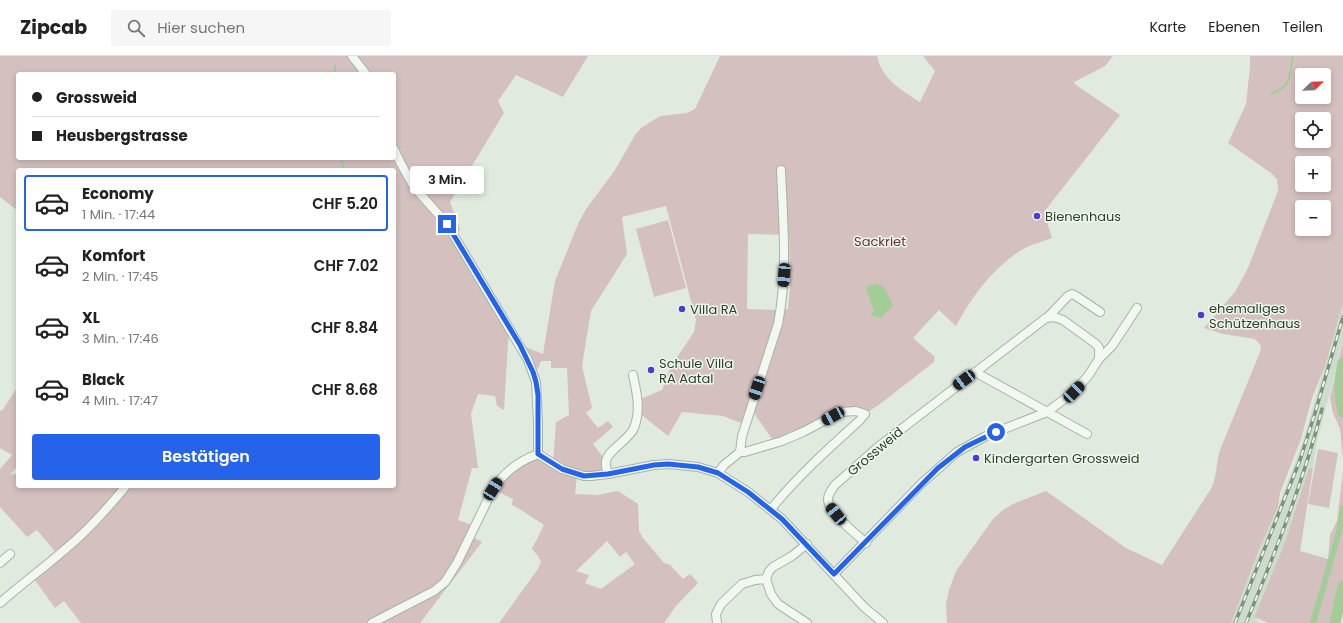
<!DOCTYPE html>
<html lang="de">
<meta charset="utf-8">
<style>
:root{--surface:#fff;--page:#f6f6f6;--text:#222;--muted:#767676;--line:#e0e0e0;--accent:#2563eb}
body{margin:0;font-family:Poppins,sans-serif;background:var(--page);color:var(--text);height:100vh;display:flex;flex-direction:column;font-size:15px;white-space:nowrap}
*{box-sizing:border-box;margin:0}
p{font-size:13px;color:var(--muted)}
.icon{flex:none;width:22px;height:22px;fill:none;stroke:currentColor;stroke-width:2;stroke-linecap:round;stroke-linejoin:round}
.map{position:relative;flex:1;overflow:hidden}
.sheet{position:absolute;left:16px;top:112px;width:380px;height:320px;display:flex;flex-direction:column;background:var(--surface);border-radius:4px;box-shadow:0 2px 6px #0003}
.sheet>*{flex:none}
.top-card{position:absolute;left:16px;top:16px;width:380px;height:88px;border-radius:4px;box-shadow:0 2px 6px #0003;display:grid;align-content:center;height:88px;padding:0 16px;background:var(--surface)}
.needle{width:26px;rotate:67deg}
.controls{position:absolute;left:1295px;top:12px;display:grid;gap:8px}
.controls a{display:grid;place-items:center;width:36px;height:36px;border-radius:4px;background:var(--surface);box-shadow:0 2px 6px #0003;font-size:20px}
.end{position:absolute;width:18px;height:18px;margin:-9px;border:5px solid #2563eb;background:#fff;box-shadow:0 0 0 2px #fff}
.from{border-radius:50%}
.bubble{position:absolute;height:28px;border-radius:4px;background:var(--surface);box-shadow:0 2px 6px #0003;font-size:13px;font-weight:600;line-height:28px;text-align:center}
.car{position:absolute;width:12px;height:24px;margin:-12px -6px;border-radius:5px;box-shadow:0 0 3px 1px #0007;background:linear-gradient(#222 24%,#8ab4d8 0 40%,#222 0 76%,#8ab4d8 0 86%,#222 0)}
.top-card b{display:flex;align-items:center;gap:14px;height:38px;font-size:15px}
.top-card b+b{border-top:1px solid var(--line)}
.top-card i{width:10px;height:10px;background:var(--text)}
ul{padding:7px 0 0;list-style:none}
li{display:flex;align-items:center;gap:12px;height:56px;margin:0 8px 6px;padding:0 8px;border:2px solid transparent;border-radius:4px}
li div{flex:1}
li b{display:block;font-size:15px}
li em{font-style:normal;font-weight:600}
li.active{border-color:var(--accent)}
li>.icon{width:36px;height:36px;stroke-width:1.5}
.button{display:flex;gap:8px;margin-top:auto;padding:8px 16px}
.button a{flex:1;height:46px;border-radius:4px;background:var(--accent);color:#fff;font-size:16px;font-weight:600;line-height:46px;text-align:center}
header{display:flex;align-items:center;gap:24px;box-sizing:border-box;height:56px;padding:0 20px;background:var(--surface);border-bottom:1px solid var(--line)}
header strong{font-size:19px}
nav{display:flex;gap:22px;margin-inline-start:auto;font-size:14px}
.search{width:280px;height:36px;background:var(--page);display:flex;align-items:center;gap:10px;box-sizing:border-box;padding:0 14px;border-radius:4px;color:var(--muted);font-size:15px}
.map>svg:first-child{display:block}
.built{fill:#cedccd}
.green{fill:#d4c0bf;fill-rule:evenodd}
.water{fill:#a2cd97}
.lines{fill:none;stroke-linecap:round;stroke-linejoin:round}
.stream{stroke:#a2cd97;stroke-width:2}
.canal{stroke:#a2cd97;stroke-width:6}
.river{stroke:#a2cd97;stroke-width:11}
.minor-casing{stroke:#a5b4a4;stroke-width:10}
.minor{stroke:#f3f7f2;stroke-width:8}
.rail-casing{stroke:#7a9477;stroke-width:3.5}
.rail{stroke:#f0f7ef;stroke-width:2;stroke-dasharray:6;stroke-linecap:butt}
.route{stroke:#2563eb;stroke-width:5}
.poi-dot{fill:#4e3ad9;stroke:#f0f7ef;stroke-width:1.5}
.labels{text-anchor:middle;stroke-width:3;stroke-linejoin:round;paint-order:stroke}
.poi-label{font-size:13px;fill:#294227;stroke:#f0f7ef;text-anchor:start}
.park-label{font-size:13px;fill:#5f3633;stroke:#f0f7ef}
.street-label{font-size:13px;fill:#294227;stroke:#f0f7ef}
</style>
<header>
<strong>Zipcab</strong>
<div class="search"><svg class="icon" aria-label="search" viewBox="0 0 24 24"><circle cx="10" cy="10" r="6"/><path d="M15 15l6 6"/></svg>Hier suchen</div>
<nav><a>Karte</a><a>Ebenen</a><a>Teilen</a></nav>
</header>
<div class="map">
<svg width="1343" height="567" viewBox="0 0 1343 567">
<rect width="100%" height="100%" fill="#e0eadf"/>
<polygon class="built" points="1343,247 1343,287 1317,385 1313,412 1309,412 1284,489 1254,560 1260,567 1231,567 1260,491 1278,451 1303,385"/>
<g class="green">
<path d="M0 0H588L563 41 516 19 498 45 504 57 450 146 460 173 456 183 509 271 504 354 497 350 495 340 478 338 471 358 478 412H472L458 464 475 470 471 480 482 486 420 567H81L64 545 55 552 32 520 58 499 37 474 27 481 0 451V413L12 399 0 392V354L2 355 18 330V409L10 419 18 417V430H394V114H18V155L0 141ZM18 18H394V102H18Z"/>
<path d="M720 0H877C882 23 901 34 920 46L935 15 923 0H1113L1105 10 1074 26 1076 29 1120 59 1044 156 1052 182C1044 185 1036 187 1029 190 997 206 972 240 956 270L939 254 913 282 935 301 934 306 880 348 865 358 851 355 774 386 752 354 783 253H788L790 232 789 179 748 178 747 253 779 254 744 368 723 360 682 356 668 380 638 356V344L662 334 670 312 694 276 696 264 666 150 622 161 627 198 591 255 582 310 592 352 586 357 598 372 608 365 613 371 593 388 606 405 608 418H577L575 438 597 439 618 435 638 448 639 475 643 482 664 507 670 509 683 523 690 518 698 527 676 550 664 567H499L538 513 541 506 538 500 532 493 544 469 521 454 512 449 513 443 493 433 532 400 553 407 556 366 569 359 567 312H551V305H541L538 312 533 316 520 289 543 298 555 225 578 168 586 153 615 114 635 79 641 72 660 60 687 57 695 53ZM607 485 620 501 626 496 635 508 601 533 585 527 589 519 576 515Z"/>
<path d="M1250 0H1343V247L1325 310 1312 342 1301 383 1280 437 1278 451 1260 491 1231 567H947L946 548 949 534 956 515 993 463 1003 454 1013 448 1046 435 1126 492 1162 509 1212 431C1217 419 1216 406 1220 394L1260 296 1261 290 1255 283 1223 278 1204 272 1235 236 1248 212 1278 135 1277 123 1271 117 1228 87 1246 48 1250 11ZM1302 19H1324V41H1302ZM1302 63H1324V85H1302ZM1302 107H1324V129H1302ZM1302 151H1324V173H1302Z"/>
<polygon points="668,164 686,232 654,241 636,173"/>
<polygon points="1343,287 1343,403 1340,373 1333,357 1330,341"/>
<polygon points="1318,393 1338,397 1329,452 1308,448"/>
<polygon points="1309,412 1313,412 1300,495 1328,503 1330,479 1337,465 1343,415 1343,553 1340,567 1268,567 1254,561 1284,489"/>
</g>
<polygon class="water" points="875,228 883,230 892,247 892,251 880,262 870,259 874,255 866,233 869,229"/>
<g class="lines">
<g class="stream">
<polyline points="335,18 335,10"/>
<polyline points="1271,38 1284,31 1289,23 1293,0"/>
<polyline points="341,102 344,114"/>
</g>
<polyline class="canal" points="1313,567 1339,476 1343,452"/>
<g class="river">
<path d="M1343 307C1339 323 1339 339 1343 356"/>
<polyline points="1335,567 1343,530"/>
</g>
<g class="minor-casing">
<g id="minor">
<polyline points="352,0 366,18"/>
<polyline points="394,93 400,106 414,131 447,168 528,304 536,326 538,367 538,398"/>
<polyline points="1047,262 1068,240 1072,238 1076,240 1100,256"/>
<polyline points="1099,303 1112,290 1137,252"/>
<polyline points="975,316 1087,378"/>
<path d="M740 396H745L782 385 803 376 841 356 856 355 865 358 859 365C828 393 797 421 771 453"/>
<polyline points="538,398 562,413 584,420 591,420 608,418 654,409 669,408 698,411 718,417 748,436 782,463 864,551 883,567"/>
<path d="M718 417 724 409 740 396 742 380 778 268C788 217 783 165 781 114"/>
<path d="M608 418C607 414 605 409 606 405 608 394 629 384 634 372 641 354 637 338 633 319"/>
<polyline points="807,488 792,500 773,511 769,515 766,523 771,538 778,548 807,567"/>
<polyline points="0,507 10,498"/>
<path d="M834 518 922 427 957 396 986 380 1047 356 1074 336 1088 320 1099 303V292L1096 288 1063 264 1054 261 1046 262 878 391 835 429C832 433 828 438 828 443 828 456 856 478 866 487"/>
<path d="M0 547C25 525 53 505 78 482 96 466 111 448 126 430"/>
<path d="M372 567 434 535 445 526 457 507 493 433C504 416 519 405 538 398"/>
<polyline points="717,567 716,558 721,548 742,528 755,524 766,523"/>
</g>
</g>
<use href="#minor" class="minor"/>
<g class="rail-casing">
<g id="rail">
<polyline points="1235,567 1300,404 1315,357 1343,261"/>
<path d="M1246 567C1275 497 1303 427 1322 353"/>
</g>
</g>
<use href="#rail" class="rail"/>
</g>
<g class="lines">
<polyline class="route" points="447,168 520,289 533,316 536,326 538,339 538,398 562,413 584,420 608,418 654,409 668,408 698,411 718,417 748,436 782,463 834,518 938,412 965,391 996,376"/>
</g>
<g class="poi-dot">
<circle cx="1037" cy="160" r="4"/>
<circle cx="682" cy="253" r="4"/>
<circle cx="1201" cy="259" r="4"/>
<circle cx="651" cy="314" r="4"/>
<circle cx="976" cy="402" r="4"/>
</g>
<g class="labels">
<g class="poi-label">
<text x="1045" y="165">Bienenhaus</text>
<text x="1209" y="257">ehemaliges<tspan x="1209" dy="15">Schützenhaus</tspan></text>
<text x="690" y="258">Villa RA</text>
<text x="659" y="312">Schule Villa<tspan x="659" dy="15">RA Aatal</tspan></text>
<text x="984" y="407">Kindergarten Grossweid</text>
</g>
<g class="park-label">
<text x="880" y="190">Sackriet</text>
</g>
<g class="street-label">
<text transform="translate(875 395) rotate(-40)" y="5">Grossweid</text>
</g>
</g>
</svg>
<div class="controls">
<a><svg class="needle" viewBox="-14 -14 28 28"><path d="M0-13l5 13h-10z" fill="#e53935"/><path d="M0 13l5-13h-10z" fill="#767676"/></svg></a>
<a><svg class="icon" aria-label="locate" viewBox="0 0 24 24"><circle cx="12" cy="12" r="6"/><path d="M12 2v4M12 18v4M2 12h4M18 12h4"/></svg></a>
<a>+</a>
<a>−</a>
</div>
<i class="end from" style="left:996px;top:376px"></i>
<i class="end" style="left:447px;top:168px"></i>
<div class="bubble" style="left:410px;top:110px;width:74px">3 Min.</div>
<i class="car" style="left:784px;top:219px;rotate:185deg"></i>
<i class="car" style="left:964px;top:324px;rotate:233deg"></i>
<i class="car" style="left:757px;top:332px;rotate:198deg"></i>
<i class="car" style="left:1074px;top:336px;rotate:45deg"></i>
<i class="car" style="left:833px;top:360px;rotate:241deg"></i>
<i class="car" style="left:493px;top:433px;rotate:33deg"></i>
<i class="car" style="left:836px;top:458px;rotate:321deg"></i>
<div class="top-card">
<b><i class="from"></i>Grossweid</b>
<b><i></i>Heusbergstrasse</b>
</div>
<section class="sheet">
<ul>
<li class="active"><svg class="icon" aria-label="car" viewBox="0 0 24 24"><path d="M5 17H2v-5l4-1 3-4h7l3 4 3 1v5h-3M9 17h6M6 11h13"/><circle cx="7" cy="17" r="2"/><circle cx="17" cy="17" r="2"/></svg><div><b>Economy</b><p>1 Min. · 17:44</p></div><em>CHF 5.20</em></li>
<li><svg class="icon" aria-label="car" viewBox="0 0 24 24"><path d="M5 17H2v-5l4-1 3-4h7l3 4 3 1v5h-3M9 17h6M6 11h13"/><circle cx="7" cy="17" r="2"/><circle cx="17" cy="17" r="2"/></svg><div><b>Komfort</b><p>2 Min. · 17:45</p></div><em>CHF 7.02</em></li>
<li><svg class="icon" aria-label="car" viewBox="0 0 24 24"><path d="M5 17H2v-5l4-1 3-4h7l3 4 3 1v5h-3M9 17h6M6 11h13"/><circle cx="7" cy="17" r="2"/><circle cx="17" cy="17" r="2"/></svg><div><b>XL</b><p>3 Min. · 17:46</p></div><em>CHF 8.84</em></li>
<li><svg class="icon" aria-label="car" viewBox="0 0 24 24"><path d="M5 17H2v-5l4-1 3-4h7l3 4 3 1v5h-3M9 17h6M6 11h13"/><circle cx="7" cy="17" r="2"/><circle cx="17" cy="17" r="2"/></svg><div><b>Black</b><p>4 Min. · 17:47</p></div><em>CHF 8.68</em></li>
</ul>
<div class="button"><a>Bestätigen</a></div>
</section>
</div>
